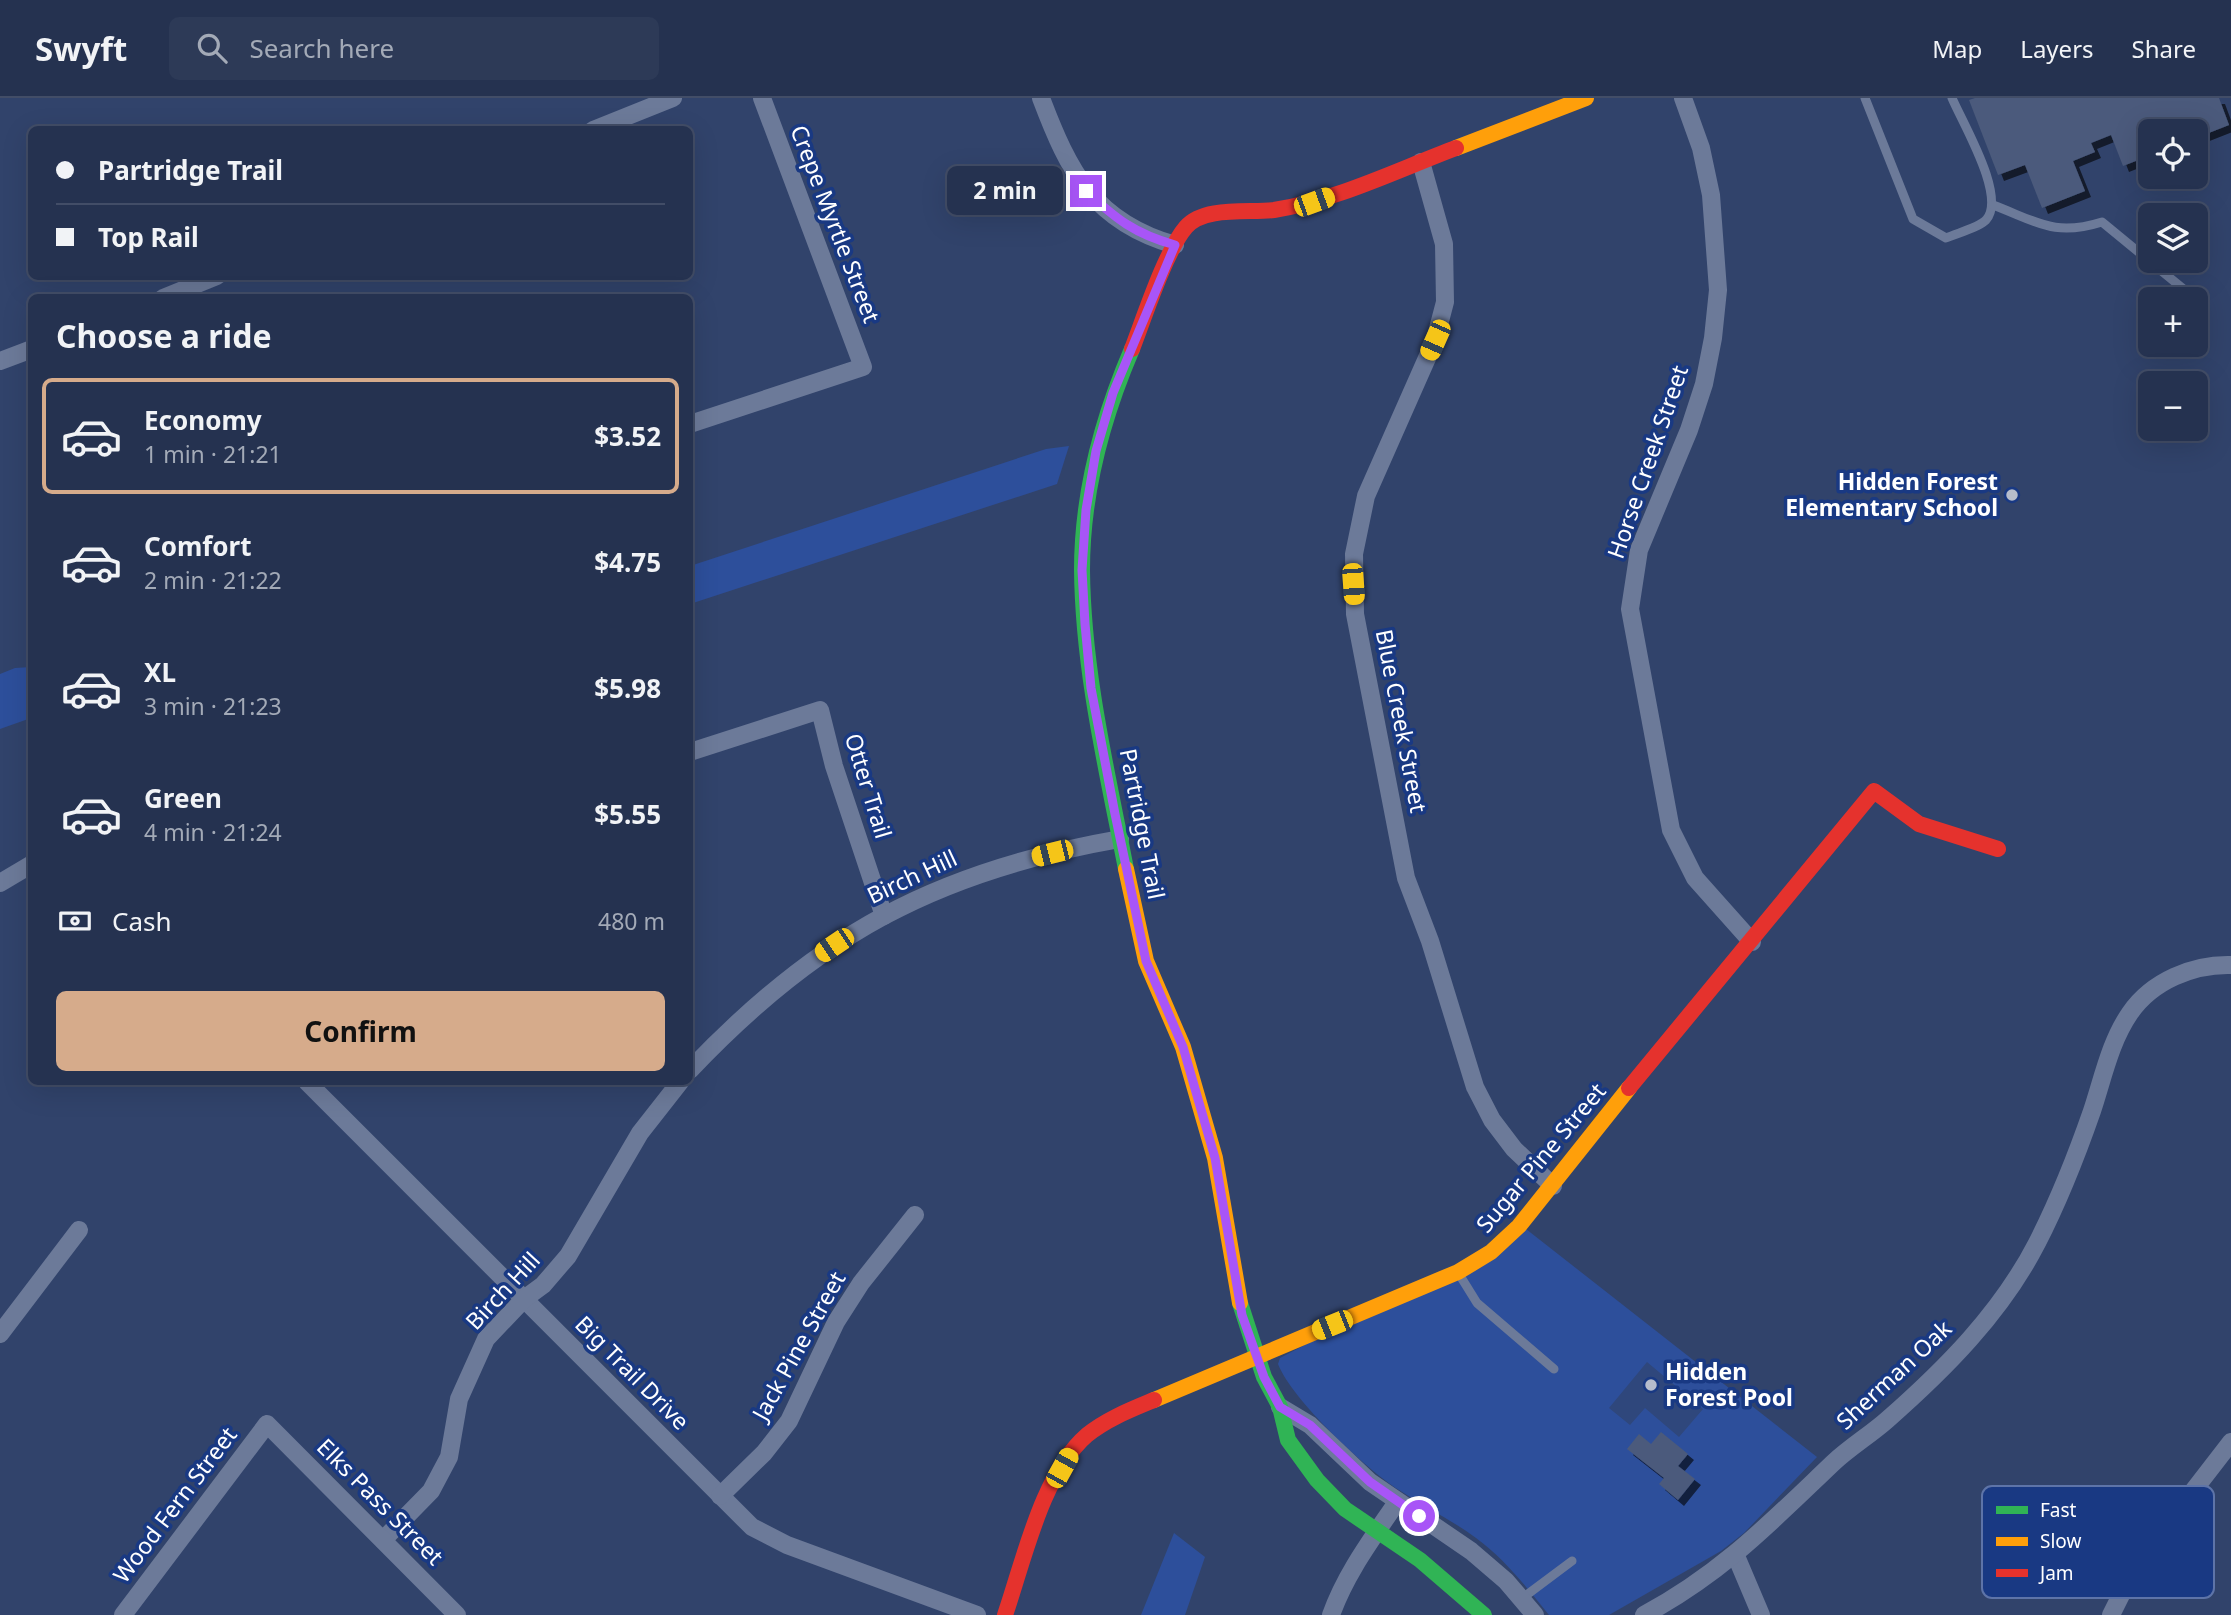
<!DOCTYPE html>
<meta charset="utf-8">
<style>
:root{--surface:#253250;--page:#2d3a57;--text:#f1f3f6;--muted:#a3aab7;--line:#424d67;--accent:#d6ab8b}
body{margin:0;font-family:"Noto Sans",sans-serif;background:var(--page);color:var(--text);height:100vh;display:flex;flex-direction:column;font-size:26px;white-space:nowrap}
*{box-sizing:border-box;margin:0}
p{font-size:23px;color:var(--muted)}
.icon{flex:none;width:38px;height:38px;fill:none;stroke:currentColor;stroke-width:2;stroke-linecap:round;stroke-linejoin:round}
.map{position:relative;flex:1;overflow:hidden}
.drawer{position:absolute;left:28px;top:196px;width:665px;height:791px;display:flex;flex-direction:column;background:var(--surface);border-radius:10px;box-shadow:0 7px 28px #0002,0 0 0 2px var(--line)}
.drawer>*{flex:none}
.banner{position:absolute;left:28px;top:28px;width:665px;height:154px;border-radius:10px;box-shadow:0 7px 28px #0002,0 0 0 2px var(--line);display:grid;align-content:center;height:154px;padding:0 28px;background:var(--surface)}
.tools{position:absolute;left:2138px;top:21px;display:grid;gap:14px}
.tools a{display:grid;place-items:center;width:70px;height:70px;border-radius:10px;background:var(--surface);box-shadow:0 7px 28px #0002,0 0 0 2px var(--line);font-size:35px}
.end{position:absolute;width:32px;height:32px;margin:-16px;border:9px solid #a855f7;background:#fff;box-shadow:0 0 0 4px #fff}
.from{border-radius:50%}
.bubble{position:absolute;height:49px;border-radius:10px;background:var(--surface);box-shadow:0 7px 28px #0002,0 0 0 2px var(--line);font-size:23px;font-weight:700;line-height:49px;text-align:center}
.car{position:absolute;width:21px;height:42px;margin:-21px -10px;border-radius:9px;box-shadow:0 0 5px 2px #0007;background:linear-gradient(#f5c518 24%,#345 0 40%,#f5c518 0 76%,#345 0 86%,#f5c518 0)}
.banner b{display:flex;align-items:center;gap:24px;height:66px;font-size:26px}
.banner b+b{border-top:2px solid var(--line)}
.banner i{width:18px;height:18px;background:var(--text)}
ul{padding:0;list-style:none}
li{display:flex;align-items:center;gap:21px;height:116px;margin:0 14px 10px;padding:0 14px;border:4px solid transparent;border-radius:10px}
li div{flex:1}
li b{display:block;font-size:26px}
li em{font-style:normal;font-weight:700}
li.current{border-color:var(--accent)}
li>.icon{width:63px;height:63px;stroke-width:1.5}
h2{padding:0 28px;font-size:32px;line-height:84px}
.pay{display:flex;align-items:center;gap:18px;height:77px;padding:0 28px;font-size:26px}
.pay p{margin-inline-start:auto}
.cta{display:flex;gap:14px;margin-top:auto;padding:14px 28px}
.cta a{flex:1;height:80px;border-radius:10px;background:var(--accent);color:#111;font-size:28px;font-weight:700;line-height:80px;text-align:center}
header{display:flex;align-items:center;gap:42px;box-sizing:border-box;height:98px;padding:0 35px;background:var(--surface);border-bottom:2px solid var(--line)}
header strong{font-size:33px}
nav{display:flex;gap:38px;margin-inline-start:auto;font-size:24px}
.search{width:490px;height:63px;background:var(--page);display:flex;align-items:center;gap:18px;box-sizing:border-box;padding:0 24px;border-radius:10px;color:var(--muted);font-size:26px}
.map>svg:first-child{display:block}
.green{fill:#2d4f9b}
.water{fill:#2f477c}
.building{fill:#4b5a7b;filter:url(#shadow)}
.lines{fill:none;stroke-linecap:round;stroke-linejoin:round}
.lane{stroke:#6c7a99;stroke-width:9}
.street{stroke:#6c7a99;stroke-width:18}
.fast{stroke:#30b455;stroke-width:16}
.slow{stroke:#ff9f0a;stroke-width:16}
.jam{stroke:#e5322d;stroke-width:16}
.route{stroke:#a855f7;stroke-width:9}
.poi-dot{fill:#b7bdcb;stroke:#193983;stroke-width:2.5}
.labels{text-anchor:middle;stroke-width:7;stroke-linejoin:round;paint-order:stroke}
.street-label{font-size:23px;fill:#fff;stroke:#193983}
.poi-label{font-size:23px;font-weight:bold;fill:#fff;stroke:#193983;text-anchor:end}
.key{fill:#193983;stroke:#5e74a8;stroke-width:2}
.key-label{font-size:19px;fill:#fff}
</style>
<header>
<strong>Swyft</strong>
<div class="search"><svg class="icon" aria-label="search" viewBox="0 0 24 24"><circle cx="10" cy="10" r="6"/><path d="M15 15l6 6"/></svg>Search here</div>
<nav><a>Map</a><a>Layers</a><a>Share</a></nav>
</header>
<div class="map">
<svg width="2231" height="1517" viewBox="0 0 2231 1517">
<defs>
<filter id="shadow"><feDropShadow dx="6" dy="6" stdDeviation="0" flood-color="#0009"/></filter>
</defs>
<rect width="100%" height="100%" fill="#31436b"/>
<g class="green">
<polygon points="1069,348 1057,386 690,506 690,468 1046,351"/>
<polygon points="31,569 31,620 0,631 0,576 15,570"/>
<path d="M1526 1131 1817 1359 1744 1435 1721 1453 1609 1517H1549C1527 1490 1504 1460 1476 1440 1452 1422 1424 1409 1399 1392 1366 1371 1292 1302 1278 1266L1280 1260Z"/>
<polygon points="1174,1435 1205,1459 1185,1517 1141,1517"/>
</g>
<polygon class="water" points="1647,1264 1703,1311 1679,1339 1645,1310 1630,1327 1609,1310"/>
<g class="building">
<polygon points="1975,0 2219,0 2229,27 2196,40 2196,33 2151,33 2151,57 2123,68 2111,37 2091,45 2095,54 2073,63 2085,93 2042,110 2025,67 1998,77 1969,2"/>
<polygon points="1661,1334 1688,1356 1678,1368 1695,1381 1678,1402 1659,1386 1664,1380 1627,1351 1639,1336 1651,1346"/>
</g>
<g class="lines">
<g class="lane">
<path d="M1865 0 1913 121 1946 140C1957 135 1978 130 1986 122 2007 99 1963 26 1952 0"/>
<path d="M1993 107C2038 124 2054 139 2102 124L2192 198"/>
<polyline points="1459,1176 1477,1205 1554,1271"/>
<polyline points="1521,1501 1572,1463"/>
</g>
<g class="street">
<path d="M1041 0C1069 74 1094 124 1175 147"/>
<polyline points="1683,0 1701,50 1711,97 1718,192 1713,240 1704,286 1689,332 1639,452 1630,511 1671,732 1695,780 1752,844"/>
<polyline points="593,32 673,0"/>
<polyline points="1421,64 1444,146 1445,204 1435,242 1366,398 1354,456 1355,516 1406,780 1430,843 1475,989 1492,1022 1514,1051 1553,1088"/>
<polyline points="163,200 217,178"/>
<polyline points="0,263 32,251"/>
<polyline points="690,326 863,269 762,0"/>
<polyline points="690,654 820,612 834,668 884,818"/>
<polyline points="0,785 32,766"/>
<path d="M690 972C818 837 936 773 1120 741"/>
<polyline points="307,984 752,1429 787,1447 977,1517"/>
<polyline points="0,1236 79,1132"/>
<polyline points="1280,1309 1310,1327 1370,1384 1471,1453 1506,1483 1535,1517"/>
<polyline points="720,1398 764,1355 789,1323 836,1224 861,1185 915,1117"/>
<polyline points="383,1442 431,1393 449,1359 459,1301 486,1241 524,1201 543,1187 568,1158 640,1035 680,984"/>
<polyline points="1736,1458 1761,1517"/>
<polyline points="123,1517 267,1326 457,1517"/>
<path d="M1331 1517C1346 1475 1372 1441 1397 1404"/>
<path d="M1644 1517C1722 1475 1770 1425 1833 1365 1850 1349 1870 1337 1887 1322 1945 1271 2001 1215 2037 1145 2059 1102 2076 1059 2092 1013 2103 980 2110 944 2130 915 2152 883 2193 866 2231 867"/>
<polyline points="2111,1517 2136,1467 2231,1344"/>
</g>
<g class="fast">
<path d="M1126 771C1107 673 1083 573 1082 472 1082 395 1102 321 1132 251"/>
<polyline points="1240,1205 1264,1279 1280,1309 1288,1342 1317,1382 1345,1411 1420,1462 1484,1517"/>
</g>
<g class="slow">
<polyline points="1456,50 1586,0"/>
<polyline points="1126,771 1146,863 1183,949 1215,1060 1240,1205"/>
<polyline points="1154,1302 1458,1174 1491,1154 1519,1128 1629,990"/>
</g>
<g class="jam">
<path d="M1132 251C1144 220 1166 152 1186 129 1204 108 1249 115 1274 112 1337 102 1397 72 1456 50"/>
<polyline points="1629,990 1874,693 1919,726 1998,751"/>
<path d="M1005 1517C1024 1462 1042 1376 1087 1337 1107 1321 1130 1312 1154 1302"/>
</g>
</g>
<g class="lines">
<path class="route" d="M1086 93C1116 121 1135 136 1175 147L1113 295 1096 353 1086 412 1082 472 1085 526 1091 590 1115 716 1146 863 1183 949 1215 1060 1242 1217 1264 1279 1280 1309 1310 1327 1370 1384 1419 1418"/>
</g>
<g class="poi-dot">
<circle cx="2012" cy="397" r="7"/>
<circle cx="1651" cy="1287" r="7"/>
</g>
<g class="labels">
<g class="street-label">
<text transform="translate(835 126) rotate(69)" y="8">Crepe Myrtle Street</text>
<text transform="translate(1648 364) rotate(-71)" y="8">Horse Creek Street</text>
<text transform="translate(1401 623) rotate(79)" y="8">Blue Creek Street</text>
<text transform="translate(868 688) rotate(73)" y="8">Otter Trail</text>
<text transform="translate(1142 726) rotate(79)" y="8">Partridge Trail</text>
<text transform="translate(912 779) rotate(-25)" y="8">Birch Hill</text>
<text transform="translate(1541 1060) rotate(-50)" y="8">Sugar Pine Street</text>
<text transform="translate(503 1193) rotate(-47)" y="8">Birch Hill</text>
<text transform="translate(799 1248) rotate(-61)" y="8">Jack Pine Street</text>
<text transform="translate(632 1275) rotate(45)" y="8">Big Trail Drive</text>
<text transform="translate(1894 1277) rotate(-43)" y="8">Sherman Oak</text>
<text transform="translate(380 1404) rotate(45)" y="8">Elks Pass Street</text>
<text transform="translate(175 1407) rotate(-53)" y="8">Wood Fern Street</text>
</g>
<g class="poi-label">
<text x="1998" y="392">Hidden Forest<tspan x="1998" dy="26">Elementary School</tspan></text>
<text x="1665" y="1282" text-anchor="start">Hidden<tspan x="1665" dy="26">Forest Pool</tspan></text>
</g>
</g>
<rect x="1982" y="1388" width="232" height="112" rx="10" class="key"/>
<rect x="1996" y="1408" width="32" height="8" fill="#30b455"/>
<rect x="1996" y="1439" width="32" height="9" fill="#ff9f0a"/>
<rect x="1996" y="1471" width="32" height="8" fill="#e5322d"/>
<g class="key-label">
<text x="2040" y="1419">Fast</text>
<text x="2040" y="1450">Slow</text>
<text x="2040" y="1482">Jam</text>
</g>
</svg>
<div class="tools">
<a><svg class="icon" aria-label="locate" viewBox="0 0 24 24"><circle cx="12" cy="12" r="6"/><path d="M12 2v4M12 18v4M2 12h4M18 12h4"/></svg></a>
<a><svg class="icon" aria-label="layers" viewBox="0 0 24 24"><path d="M12 4l9 5-9 5-9-5zM3 14l9 5 9-5"/></svg></a>
<a>+</a>
<a>−</a>
</div>
<i class="end from" style="left:1419px;top:1418px"></i>
<i class="end" style="left:1086px;top:93px"></i>
<div class="bubble" style="left:947px;top:68px;width:116px">2 min</div>
<i class="car" style="left:1314px;top:104px;rotate:70deg"></i>
<i class="car" style="left:1435px;top:242px;rotate:204deg"></i>
<i class="car" style="left:1353px;top:486px;rotate:176deg"></i>
<i class="car" style="left:1052px;top:755px;rotate:256deg"></i>
<i class="car" style="left:834px;top:847px;rotate:236deg"></i>
<i class="car" style="left:1332px;top:1227px;rotate:248deg"></i>
<i class="car" style="left:1062px;top:1370px;rotate:29deg"></i>
<div class="banner">
<b><i class="from"></i>Partridge Trail</b>
<b><i></i>Top Rail</b>
</div>
<section class="drawer">
<h2>Choose a ride</h2>
<ul>
<li class="current"><svg class="icon" aria-label="car" viewBox="0 0 24 24"><path d="M5 17H2v-5l4-1 3-4h7l3 4 3 1v5h-3M9 17h6M6 11h13"/><circle cx="7" cy="17" r="2"/><circle cx="17" cy="17" r="2"/></svg><div><b>Economy</b><p>1 min · 21:21</p></div><em>$3.52</em></li>
<li><svg class="icon" aria-label="car" viewBox="0 0 24 24"><path d="M5 17H2v-5l4-1 3-4h7l3 4 3 1v5h-3M9 17h6M6 11h13"/><circle cx="7" cy="17" r="2"/><circle cx="17" cy="17" r="2"/></svg><div><b>Comfort</b><p>2 min · 21:22</p></div><em>$4.75</em></li>
<li><svg class="icon" aria-label="car" viewBox="0 0 24 24"><path d="M5 17H2v-5l4-1 3-4h7l3 4 3 1v5h-3M9 17h6M6 11h13"/><circle cx="7" cy="17" r="2"/><circle cx="17" cy="17" r="2"/></svg><div><b>XL</b><p>3 min · 21:23</p></div><em>$5.98</em></li>
<li><svg class="icon" aria-label="car" viewBox="0 0 24 24"><path d="M5 17H2v-5l4-1 3-4h7l3 4 3 1v5h-3M9 17h6M6 11h13"/><circle cx="7" cy="17" r="2"/><circle cx="17" cy="17" r="2"/></svg><div><b>Green</b><p>4 min · 21:24</p></div><em>$5.55</em></li>
</ul>
<div class="pay"><svg class="icon" aria-label="cash" viewBox="0 0 24 24"><path d="M3 7h18v10H3z"/><circle cx="12" cy="12" r="2"/></svg>Cash<p>480 m</p></div>
<div class="cta"><a>Confirm</a></div>
</section>
</div>
